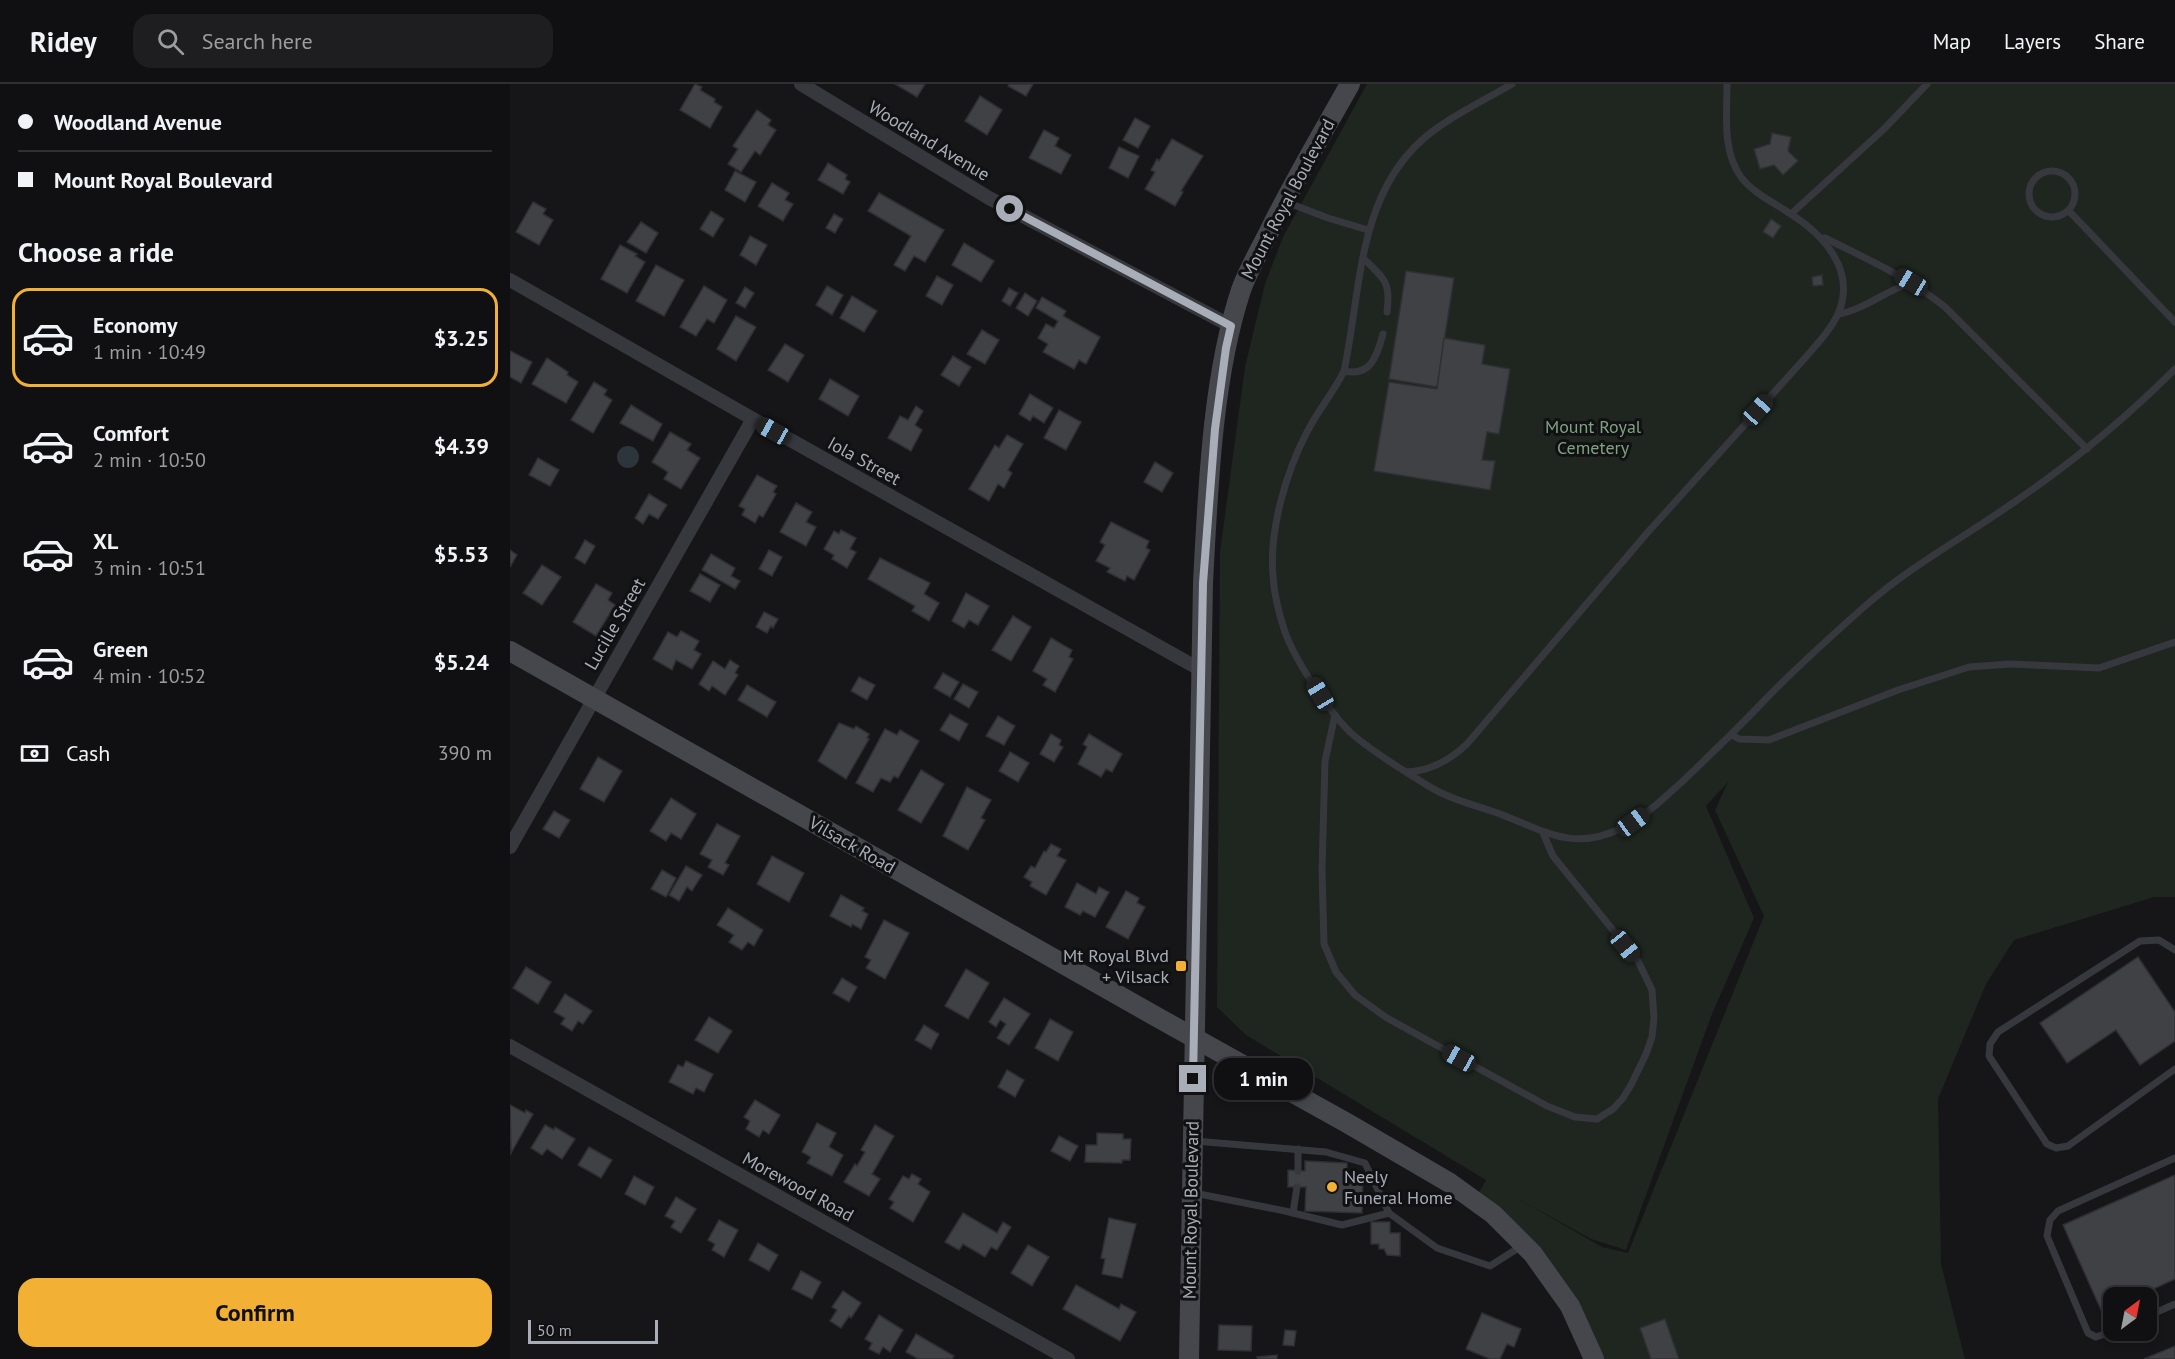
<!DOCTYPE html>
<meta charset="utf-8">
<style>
:root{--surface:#101012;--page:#1e1e20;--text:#f1f3f6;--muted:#9c9d9f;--line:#303032;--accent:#f2b134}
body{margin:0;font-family:"PT Sans",sans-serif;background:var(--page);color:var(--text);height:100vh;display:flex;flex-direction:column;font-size:22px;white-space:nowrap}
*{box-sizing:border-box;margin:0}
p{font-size:20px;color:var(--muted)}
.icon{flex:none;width:33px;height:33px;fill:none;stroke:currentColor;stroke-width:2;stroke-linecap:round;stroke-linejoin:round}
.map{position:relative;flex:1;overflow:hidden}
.panel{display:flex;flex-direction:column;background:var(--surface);width:510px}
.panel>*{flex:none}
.banner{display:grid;align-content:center;height:132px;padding:0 18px;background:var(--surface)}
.needle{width:39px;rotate:32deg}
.buttons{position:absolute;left:1593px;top:1203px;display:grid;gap:12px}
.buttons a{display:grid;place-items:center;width:54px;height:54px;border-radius:12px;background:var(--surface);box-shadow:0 3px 9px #0003,0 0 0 2px var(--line);font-size:30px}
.scale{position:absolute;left:18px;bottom:15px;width:130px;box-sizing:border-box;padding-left:6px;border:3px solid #a8adb8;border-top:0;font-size:16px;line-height:21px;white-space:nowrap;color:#a8adb8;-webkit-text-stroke:4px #111113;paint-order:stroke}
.end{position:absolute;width:27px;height:27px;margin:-14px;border:8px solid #a8adb8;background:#111;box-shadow:0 0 0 3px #111}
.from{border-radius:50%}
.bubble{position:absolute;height:42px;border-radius:18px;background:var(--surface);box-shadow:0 3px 9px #0003,0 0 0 2px var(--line);font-size:20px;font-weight:600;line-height:42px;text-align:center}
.car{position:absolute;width:18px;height:36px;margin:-18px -9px;border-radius:8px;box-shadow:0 0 4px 2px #0007;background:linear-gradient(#222 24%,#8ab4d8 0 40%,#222 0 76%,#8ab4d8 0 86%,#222 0)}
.banner b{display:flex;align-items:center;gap:21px;height:57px;font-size:22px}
.banner b+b{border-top:2px solid var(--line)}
.banner i{width:15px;height:15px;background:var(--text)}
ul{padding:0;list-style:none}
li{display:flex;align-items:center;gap:18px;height:99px;margin:0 12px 9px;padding:0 6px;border:3px solid transparent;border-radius:18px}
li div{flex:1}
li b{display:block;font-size:22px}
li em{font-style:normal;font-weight:600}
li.selected{border-color:var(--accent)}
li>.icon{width:54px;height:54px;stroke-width:1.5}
h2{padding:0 18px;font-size:27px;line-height:72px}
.pay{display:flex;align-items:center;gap:15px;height:66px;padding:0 18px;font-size:22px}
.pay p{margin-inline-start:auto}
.action{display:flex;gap:12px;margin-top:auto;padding:12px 18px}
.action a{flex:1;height:69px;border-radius:18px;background:var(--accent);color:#111;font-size:24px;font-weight:600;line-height:69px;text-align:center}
header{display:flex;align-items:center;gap:36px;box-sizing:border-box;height:84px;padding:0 30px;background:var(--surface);border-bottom:2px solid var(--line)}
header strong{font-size:28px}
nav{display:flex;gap:33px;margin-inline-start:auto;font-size:21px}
.search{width:420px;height:54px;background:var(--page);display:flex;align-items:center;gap:15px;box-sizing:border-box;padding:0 21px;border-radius:18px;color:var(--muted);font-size:22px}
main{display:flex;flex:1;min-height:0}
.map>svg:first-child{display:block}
.green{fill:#1e261f;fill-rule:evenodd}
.water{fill:#2c353c}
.building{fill:#404145;stroke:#303034;stroke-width:1.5}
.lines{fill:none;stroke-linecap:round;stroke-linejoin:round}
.lane{stroke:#37383d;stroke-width:7}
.street{stroke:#37383d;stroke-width:14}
.secondary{stroke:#45474d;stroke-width:20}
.route{stroke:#a8adb8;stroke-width:8}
.poi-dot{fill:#f2b134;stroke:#111113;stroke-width:2}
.labels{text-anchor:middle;stroke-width:6;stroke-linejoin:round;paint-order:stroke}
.street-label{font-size:18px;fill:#a8adb8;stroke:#111113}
.park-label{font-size:18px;fill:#7fa381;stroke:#111113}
.poi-label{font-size:18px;fill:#a8adb8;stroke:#111113;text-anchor:end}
</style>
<header>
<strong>Ridey</strong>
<div class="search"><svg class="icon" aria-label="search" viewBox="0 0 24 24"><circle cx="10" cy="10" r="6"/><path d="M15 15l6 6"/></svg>Search here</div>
<nav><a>Map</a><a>Layers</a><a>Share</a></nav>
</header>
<main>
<section class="panel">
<div class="banner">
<b><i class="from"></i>Woodland Avenue</b>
<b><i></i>Mount Royal Boulevard</b>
</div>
<h2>Choose a ride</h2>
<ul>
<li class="selected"><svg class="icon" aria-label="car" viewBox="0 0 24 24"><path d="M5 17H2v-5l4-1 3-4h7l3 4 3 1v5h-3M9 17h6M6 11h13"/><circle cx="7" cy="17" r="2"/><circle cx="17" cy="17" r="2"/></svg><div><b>Economy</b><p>1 min · 10:49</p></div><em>$3.25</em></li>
<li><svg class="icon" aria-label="car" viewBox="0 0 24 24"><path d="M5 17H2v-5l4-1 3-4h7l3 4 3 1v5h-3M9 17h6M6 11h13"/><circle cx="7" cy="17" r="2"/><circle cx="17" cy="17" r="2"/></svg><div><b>Comfort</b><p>2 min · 10:50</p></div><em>$4.39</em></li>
<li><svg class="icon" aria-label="car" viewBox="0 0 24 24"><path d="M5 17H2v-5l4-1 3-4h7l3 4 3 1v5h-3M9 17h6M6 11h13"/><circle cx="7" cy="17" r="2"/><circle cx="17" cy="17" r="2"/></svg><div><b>XL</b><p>3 min · 10:51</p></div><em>$5.53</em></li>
<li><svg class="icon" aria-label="car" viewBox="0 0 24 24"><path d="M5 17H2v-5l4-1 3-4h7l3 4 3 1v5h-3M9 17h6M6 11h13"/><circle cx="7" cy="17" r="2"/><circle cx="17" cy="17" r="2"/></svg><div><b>Green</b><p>4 min · 10:52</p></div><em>$5.24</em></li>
</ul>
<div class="pay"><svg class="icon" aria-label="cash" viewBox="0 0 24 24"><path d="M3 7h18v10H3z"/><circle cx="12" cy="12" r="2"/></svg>Cash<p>390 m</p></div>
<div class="action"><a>Confirm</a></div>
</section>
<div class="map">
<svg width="1665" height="1275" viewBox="0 0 1665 1275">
<rect width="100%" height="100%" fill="#161618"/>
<path class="green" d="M857 0H1665V813H1644L1504 856 1476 900 1428 1015 1431 1180 1455 1275H1084L1060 1222 965 1116 976 1096 736 951 707 923 710 468 735 283 755 200 773 153ZM1218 698 1205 726 1254 832 1118 1169 1092 1163 1007 1114 1081 1155 1116 1166 1202 930 1244 834 1196 722Z"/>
<circle class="water" cx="118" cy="373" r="11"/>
<g class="building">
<polygon points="185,0 192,3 190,6 205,15 204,18 212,23 200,44 170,26"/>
<polygon points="385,0 415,0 407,13"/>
<polygon points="499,0 523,0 516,12 498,2"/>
<polygon points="470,12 492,26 477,51 455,37"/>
<polygon points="247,26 261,36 258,41 266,46 250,71 245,67 231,88 218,80 228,65 223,62"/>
<polygon points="625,34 640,42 628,64 613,56"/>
<polygon points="534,46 549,54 545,62 561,71 551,90 519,74"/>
<polygon points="1262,49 1281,53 1278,67 1288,77 1273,91 1264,81 1250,85 1244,65 1260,60"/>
<polygon points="662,55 693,72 671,107 673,108 665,122 635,105 645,88 641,86 647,75 649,77"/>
<polygon points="609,63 629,72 618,94 599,84"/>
<polygon points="318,79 337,91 335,95 340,98 333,110 308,96"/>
<polygon points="225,87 246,98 235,118 215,106"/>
<polygon points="262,99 279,109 275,116 283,120 273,137 248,122"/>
<polygon points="369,109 434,146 415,178 404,172 395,187 384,181 401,152 358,127"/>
<polygon points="23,118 36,125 33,130 43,136 29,161 6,148"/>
<polygon points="201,127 214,135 203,153 190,145"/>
<polygon points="324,130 333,135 325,149 316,144"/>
<polygon points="1261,135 1271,142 1263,154 1253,148"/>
<polygon points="131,138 148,149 136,169 117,158"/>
<polygon points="240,152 257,161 246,181 230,171"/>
<polygon points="454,159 484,177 471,198 442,181"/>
<polygon points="110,161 127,170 125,172 135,178 117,209 91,195"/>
<polygon points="146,181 174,196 154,232 126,217"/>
<polygon points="896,187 944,194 927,303 879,295"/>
<polygon points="1312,191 1313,201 1303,202 1302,193"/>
<polygon points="427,192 443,201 432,221 416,212"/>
<polygon points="194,202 217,216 204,239 197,235 186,252 170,243"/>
<polygon points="317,202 333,211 322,231 306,221"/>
<polygon points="235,203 244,209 235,224 226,219"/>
<polygon points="499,204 508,209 500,222 492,217"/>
<polygon points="515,209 527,217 518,232 506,224"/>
<polygon points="342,212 367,227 354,248 330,234"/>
<polygon points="532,213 556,227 553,232 590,253 576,280 569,276 564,285 533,268 538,260 528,254 536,240 544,244 548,237 526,224"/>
<polygon points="226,232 246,243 226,277 207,265"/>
<polygon points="472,246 489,256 475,280 457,270"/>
<polygon points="934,254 975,261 972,280 1000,285 989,350 977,348 972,376 985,377 980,406 864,387 879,298 927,305"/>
<polygon points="275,260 294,271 278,298 258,286"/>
<polygon points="0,267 22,278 11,299 0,293"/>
<polygon points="443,272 461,283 449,302 431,291"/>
<polygon points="37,274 58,288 57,291 68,298 56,319 22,300"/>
<polygon points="320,295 349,312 338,332 309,315"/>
<polygon points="84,298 97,306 94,311 102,316 83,349 61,336"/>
<polygon points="520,310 543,324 534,339 523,332 520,337 509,330"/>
<polygon points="121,321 152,340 143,357 110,339"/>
<polygon points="406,322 413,327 405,341 412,346 401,367 378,354 390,332 398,336"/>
<polygon points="549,326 571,338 556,366 534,354"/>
<polygon points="160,348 181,360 177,366 190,374 171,405 154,395 158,388 142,378"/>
<polygon points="497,351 513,360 498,386 502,389 494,404 488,400 479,417 459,405 485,361 489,364"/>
<polygon points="28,374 49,386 40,402 19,391"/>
<polygon points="645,378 663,389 652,408 634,398"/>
<polygon points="247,391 267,402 263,408 266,410 253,433 249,431 245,439 232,431 235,425 229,422"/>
<polygon points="139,410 157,421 148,435 139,430 133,440 125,434"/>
<polygon points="286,419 302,428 296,438 306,443 296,462 270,448"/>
<polygon points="601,438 639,457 636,464 640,466 624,496 617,492 615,497 597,488 600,484 586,477 595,461 590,458"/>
<polygon points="331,446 346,454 340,465 346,468 337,484 322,475 324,471 314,465 324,447 329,450"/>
<polygon points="75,456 85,462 75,480 65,474"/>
<polygon points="0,466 7,471 0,483"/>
<polygon points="259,466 272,473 262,492 249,485"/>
<polygon points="201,470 225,484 221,492 230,497 225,505 192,486"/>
<polygon points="370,474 420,499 414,510 429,519 419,537 402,527 405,522 358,495"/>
<polygon points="32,481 51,493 32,521 13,509"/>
<polygon points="190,490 210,501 200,518 180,507"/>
<polygon points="86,500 102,509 98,516 105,521 86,552 63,538"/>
<polygon points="456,509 479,522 468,541 459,536 454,544 442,537"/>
<polygon points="254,528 268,535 263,544 261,542 257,549 246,543"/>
<polygon points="503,532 521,543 501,577 482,566"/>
<polygon points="171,547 189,557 184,566 191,570 182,585 166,576 162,586 143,575 158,548 167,553"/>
<polygon points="541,554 562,566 559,573 563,575 545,608 533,601 537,595 523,587"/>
<polygon points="220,576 229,582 225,589 228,591 215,611 202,602 199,607 189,600 203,577 215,585"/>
<polygon points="433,589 449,598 440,613 424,604"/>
<polygon points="349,593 365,601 357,616 341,607"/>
<polygon points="453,600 468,608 459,624 444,615"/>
<polygon points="237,601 266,618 257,633 228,616"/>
<polygon points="440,630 458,640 449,657 430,646"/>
<polygon points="488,632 505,642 494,661 476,652"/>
<polygon points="329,639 344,645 346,642 359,650 357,654 359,655 336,695 308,677"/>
<polygon points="375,645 387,651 390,646 409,657 388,694 384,692 380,698 371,694 363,708 346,699"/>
<polygon points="541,650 551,656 549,661 553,663 544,678 530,670"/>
<polygon points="579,650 612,670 602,688 596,685 591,693 568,680 577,663 573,660"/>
<polygon points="500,668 519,679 508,698 489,687"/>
<polygon points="88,673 112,687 94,718 70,705"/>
<polygon points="411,686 434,700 411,739 388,726"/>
<polygon points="457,703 481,716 471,734 475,736 458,766 433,752"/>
<polygon points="161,714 186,730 171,755 161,749 156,757 140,747"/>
<polygon points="44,727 60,736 49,754 33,745"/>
<polygon points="207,740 230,752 215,779 219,781 213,791 198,783 202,776 190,770"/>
<polygon points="541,760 551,765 547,772 556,776 536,811 520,802 522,798 514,793 521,782 525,784 534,767 536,768"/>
<polygon points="262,772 294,789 279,818 247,800"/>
<polygon points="176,782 192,791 182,807 177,803 169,817 159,811"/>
<polygon points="152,786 166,794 156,813 141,805"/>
<polygon points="567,799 586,810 589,803 599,808 585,833 573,827 570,831 555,823"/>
<polygon points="616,807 629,814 627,819 635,823 618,855 596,843"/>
<polygon points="331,811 354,824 352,827 358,830 351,845 342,840 341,843 320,832"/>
<polygon points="218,824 253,846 244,862 238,858 232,866 219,858 224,851 207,841"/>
<polygon points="374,836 399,849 375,895 356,884 361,876 355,873"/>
<polygon points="1628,873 1665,928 1665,957 1630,981 1606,946 1557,979 1530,939"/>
<polygon points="16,883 41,898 28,920 3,904"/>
<polygon points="456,885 479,899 458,935 435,922"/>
<polygon points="332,894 347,903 339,918 323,909"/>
<polygon points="55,910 82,927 73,940 68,937 62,947 51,940 55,934 44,928"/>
<polygon points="494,914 520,930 499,961 487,954 496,940 490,936 486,943 479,938"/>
<polygon points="199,933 222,947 208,969 185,956"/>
<polygon points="540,935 563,948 548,977 525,964"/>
<polygon points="414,941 429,950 421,965 405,956"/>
<polygon points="176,977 203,990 194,1008 186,1004 183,1010 159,998 168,981 173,983"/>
<polygon points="497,986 514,996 505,1013 488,1003"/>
<polygon points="245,1016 270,1031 259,1050 253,1046 249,1053 236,1045 240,1037 234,1033"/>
<polygon points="0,1021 15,1029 16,1026 23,1030 1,1069"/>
<polygon points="307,1039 326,1049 319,1063 333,1071 322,1092 297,1079 301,1073 292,1068"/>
<polygon points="35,1041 44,1046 45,1043 65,1055 52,1075 37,1065 32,1071 21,1064"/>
<polygon points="365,1041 384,1052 362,1090 370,1095 359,1112 334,1098 345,1080 347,1082 355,1068 351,1066"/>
<polygon points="587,1049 613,1050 613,1055 621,1055 620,1076 612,1076 612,1079 575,1078 576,1061 587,1061"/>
<polygon points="549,1052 568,1062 560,1077 541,1067"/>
<polygon points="79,1063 102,1076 91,1094 68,1081"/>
<polygon points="795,1077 837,1079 837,1090 853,1090 852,1129 795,1127 796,1103 778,1103 778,1086 795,1087"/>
<polygon points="402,1090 411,1095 408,1100 420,1108 403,1138 380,1124 384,1118 379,1115 393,1092 399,1095"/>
<polygon points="1665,1091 1665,1195 1624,1214 1604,1214 1604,1223 1592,1228 1553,1141"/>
<polygon points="124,1092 144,1103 135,1121 115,1110"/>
<polygon points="166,1113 186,1125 171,1149 161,1143 165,1137 155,1132"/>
<polygon points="453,1129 487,1149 493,1138 501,1143 487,1166 481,1163 475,1173 453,1160 449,1166 435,1158"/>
<polygon points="599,1134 626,1140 612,1194 592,1190 595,1175 591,1174"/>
<polygon points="209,1136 228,1146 214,1173 202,1166 205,1160 198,1156"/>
<polygon points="861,1138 880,1138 880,1149 890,1149 890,1172 877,1171 874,1165 869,1165 869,1160 861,1160"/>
<polygon points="248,1159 268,1171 259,1187 239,1176"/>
<polygon points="518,1161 539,1173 522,1202 501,1189"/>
<polygon points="291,1187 311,1198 302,1215 282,1205"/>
<polygon points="566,1201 609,1225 611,1220 626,1228 610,1257 553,1225"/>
<polygon points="333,1207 351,1219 341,1234 339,1232 331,1244 320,1237 327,1226 322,1223"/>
<polygon points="972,1229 1011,1245 1004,1263 997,1260 990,1275 980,1275 956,1265"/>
<polygon points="369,1231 393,1246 380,1268 373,1263 369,1270 359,1265 362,1259 355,1255"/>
<polygon points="1155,1235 1169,1275 1141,1275 1130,1244"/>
<polygon points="709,1241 742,1242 741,1267 708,1266"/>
<polygon points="775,1246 786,1247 784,1262 773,1261"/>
<polygon points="406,1250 444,1272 442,1275 408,1275 396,1268"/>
<polygon points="1665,1262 1665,1275 1634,1275"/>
<polygon points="767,1271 767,1275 748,1275 747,1273"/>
</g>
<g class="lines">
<g class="lane">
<path d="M1002 0C973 17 937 34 912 56 847 114 851 208 834 287 824 308 808 326 797 348 776 388 759 446 763 492 764 510 769 530 775 548 785 576 819 628 841 649 859 665 879 677 899 690 911 697 923 706 936 711 953 719 972 723 990 730 1035 747 1063 768 1112 744 1135 733 1155 713 1174 696 1200 671 1225 647 1250 621 1282 587 1319 554 1354 523 1399 483 1451 455 1500 421 1559 381 1614 336 1665 285"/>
<circle cx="1542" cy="110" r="23"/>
<polyline points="776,118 818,134 858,146"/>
<polyline points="1559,127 1665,238"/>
<polyline points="1281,130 1374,45 1417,0"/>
<path d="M1315 154C1357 175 1398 193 1435 223L1577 365"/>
<path d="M853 174C874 195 881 197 877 228"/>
<path d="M1328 230C1354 226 1376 206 1401 199"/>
<path d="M834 287C861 293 867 272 873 250"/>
<polyline points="825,631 815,677 812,786 814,860 826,888 845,911 877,934 1037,1022 1065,1033 1087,1035 1103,1025 1113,1014 1121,1001 1136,970 1142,953 1144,934 1142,906 1128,877 1043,772 1033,749"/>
<polyline points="1222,651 1229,655 1259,656 1388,606 1459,583 1500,580 1589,584 1665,558"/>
<path d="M897 688C920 687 940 676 957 660L1138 448 1295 274C1307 260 1320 247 1328 230 1347 186 1313 150 1279 129 1263 118 1243 109 1231 93 1212 67 1217 31 1217 0"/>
<polyline points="1665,866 1649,856 1630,857 1488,948 1480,960 1479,972 1537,1060 1546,1064 1558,1062 1665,985"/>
<polyline points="685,1057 816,1068 855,1079 879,1129 927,1164 980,1182 1013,1161"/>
<polyline points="788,1065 788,1087"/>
<polyline points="684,1109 775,1127 832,1141 879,1129"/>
<polyline points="783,1129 787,1103"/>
<polyline points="1636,1233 1665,1220"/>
<polyline points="1606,1246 1586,1253 1578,1249 1537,1152 1540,1136 1548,1127 1665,1074"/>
</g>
<g class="street">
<polyline points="291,0 479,114 721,242"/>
<polyline points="0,196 243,335 691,586"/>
<polyline points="0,763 243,335"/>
<polyline points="0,962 558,1275"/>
</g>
<g class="secondary">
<polyline points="0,567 645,932 837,1039 940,1099 983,1130 1023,1170 1060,1222 1084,1275"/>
<path d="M679 1275 693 499C698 406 702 294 731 206 738 187 748 169 757 152 782 100 812 50 840 0"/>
</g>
</g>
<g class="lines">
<polyline class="route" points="500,125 721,242 716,264 705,345 693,499 683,995"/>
</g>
<g class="poi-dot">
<rect x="665" y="876" width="12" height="12" rx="3"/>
<circle cx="822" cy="1103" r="6"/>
</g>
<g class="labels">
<g class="street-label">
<text transform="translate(419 57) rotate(31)" y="6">Woodland Avenue</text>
<text transform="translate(778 115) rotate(-62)" y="6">Mount Royal Boulevard</text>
<text transform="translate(354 377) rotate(29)" y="6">Iola Street</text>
<text transform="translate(105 540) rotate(-60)" y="6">Lucille Street</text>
<text transform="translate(342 761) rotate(30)" y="6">Vilsack Road</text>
<text transform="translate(288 1103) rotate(29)" y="6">Morewood Road</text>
<text transform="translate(681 1126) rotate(-89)" y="6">Mount Royal Boulevard</text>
</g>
<g class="park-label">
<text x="1083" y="349">Mount Royal<tspan x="1083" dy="21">Cemetery</tspan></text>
</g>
<g class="poi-label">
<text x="659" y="878">Mt Royal Blvd<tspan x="659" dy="21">+ Vilsack</tspan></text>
<text x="834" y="1099" text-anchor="start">Neely<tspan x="834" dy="21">Funeral Home</tspan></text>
</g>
</g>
</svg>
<div class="buttons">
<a><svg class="needle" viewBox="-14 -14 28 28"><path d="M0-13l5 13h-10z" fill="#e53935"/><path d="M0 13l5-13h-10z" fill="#9c9d9f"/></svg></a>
</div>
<div class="scale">50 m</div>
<i class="end from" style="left:500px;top:125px"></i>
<i class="end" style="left:683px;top:995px"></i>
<div class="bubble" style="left:704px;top:974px;width:99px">1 min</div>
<i class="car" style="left:1401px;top:198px;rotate:301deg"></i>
<i class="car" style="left:1248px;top:326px;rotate:42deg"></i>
<i class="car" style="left:263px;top:347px;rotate:299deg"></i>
<i class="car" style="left:810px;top:610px;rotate:329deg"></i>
<i class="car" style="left:1123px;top:738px;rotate:54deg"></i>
<i class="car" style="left:1115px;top:862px;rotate:141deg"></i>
<i class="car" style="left:949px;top:974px;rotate:299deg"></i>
</div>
</main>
